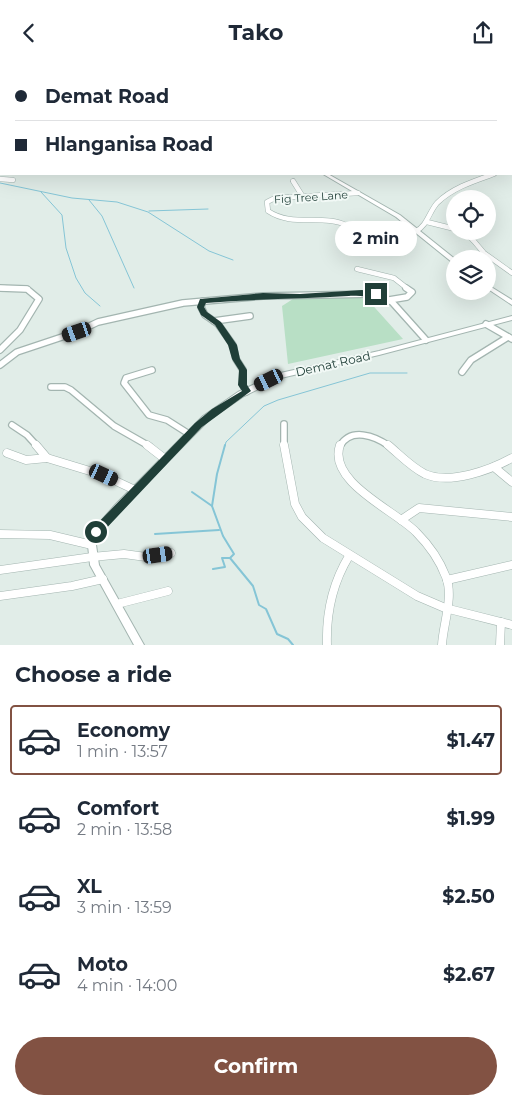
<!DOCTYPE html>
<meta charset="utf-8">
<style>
:root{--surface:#fff;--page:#f6f6f7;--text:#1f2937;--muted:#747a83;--line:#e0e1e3;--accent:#825243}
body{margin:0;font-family:Montserrat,sans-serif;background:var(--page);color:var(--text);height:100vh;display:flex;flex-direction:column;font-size:19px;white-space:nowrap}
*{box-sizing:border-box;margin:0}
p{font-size:16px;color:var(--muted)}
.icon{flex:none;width:28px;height:28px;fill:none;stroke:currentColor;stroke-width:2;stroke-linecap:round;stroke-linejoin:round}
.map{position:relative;height:580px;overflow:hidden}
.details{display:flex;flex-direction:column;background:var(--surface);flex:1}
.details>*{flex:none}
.banner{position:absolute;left:0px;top:0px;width:512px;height:110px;box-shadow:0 5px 20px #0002;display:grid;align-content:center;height:110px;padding:0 15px;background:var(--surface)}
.tools{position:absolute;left:446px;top:125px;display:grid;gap:10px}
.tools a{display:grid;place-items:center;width:50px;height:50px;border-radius:50%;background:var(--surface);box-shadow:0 5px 20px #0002;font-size:25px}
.end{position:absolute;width:22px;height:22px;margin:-11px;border:6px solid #203f38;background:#fff;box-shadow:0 0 0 2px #fff}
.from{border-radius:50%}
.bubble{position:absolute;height:35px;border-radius:18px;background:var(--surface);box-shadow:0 5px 20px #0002;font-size:16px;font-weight:700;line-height:35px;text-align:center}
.car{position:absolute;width:15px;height:30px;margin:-15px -8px;border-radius:6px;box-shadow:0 0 4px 1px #0007;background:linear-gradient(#222 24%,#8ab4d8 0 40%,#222 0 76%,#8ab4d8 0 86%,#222 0)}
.banner b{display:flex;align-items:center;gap:18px;height:48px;font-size:19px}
.banner b+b{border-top:1px solid var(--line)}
.banner i{width:12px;height:12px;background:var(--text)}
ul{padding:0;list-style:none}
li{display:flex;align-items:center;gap:15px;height:70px;margin:0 10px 8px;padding:0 5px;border:2px solid transparent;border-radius:5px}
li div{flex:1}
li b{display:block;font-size:19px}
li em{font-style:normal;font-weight:700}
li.selected{border-color:var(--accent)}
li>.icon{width:45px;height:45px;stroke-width:1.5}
h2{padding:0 15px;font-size:22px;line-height:60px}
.primary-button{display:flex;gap:10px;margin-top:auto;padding:10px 15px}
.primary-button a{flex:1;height:58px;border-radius:30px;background:var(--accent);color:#fff;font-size:20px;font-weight:700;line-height:58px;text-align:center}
header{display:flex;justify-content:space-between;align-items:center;height:65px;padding:0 15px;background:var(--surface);font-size:22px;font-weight:700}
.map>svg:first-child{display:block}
.green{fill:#b8dfc5}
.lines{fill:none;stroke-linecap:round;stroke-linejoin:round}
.stream-far1{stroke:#85c5d6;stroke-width:1}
.stream{stroke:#85c5d6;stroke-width:2}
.minor-far3-casing{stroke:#a3b5b0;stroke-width:5}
.minor-far2-casing{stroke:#a3b5b0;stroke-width:5.5}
.minor-far1-casing{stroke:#a3b5b0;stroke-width:8}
.minor-casing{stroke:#a3b5b0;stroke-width:9}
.tertiary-casing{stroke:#a3b5b0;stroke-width:2}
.minor-far3{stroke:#fff;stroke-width:4}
.minor-far2{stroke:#fff;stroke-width:4.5}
.minor-far1{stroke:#fff;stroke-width:5.5}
.minor{stroke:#fff;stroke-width:8}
.tertiary{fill:#fff;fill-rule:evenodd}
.route{fill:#203f38}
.labels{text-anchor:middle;stroke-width:4;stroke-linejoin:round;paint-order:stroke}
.far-street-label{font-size:11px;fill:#203f38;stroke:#f2f9f6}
.street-label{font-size:12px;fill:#203f38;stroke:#f2f9f6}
</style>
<header><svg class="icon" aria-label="back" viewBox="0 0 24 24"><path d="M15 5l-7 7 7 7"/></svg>Tako<svg class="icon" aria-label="share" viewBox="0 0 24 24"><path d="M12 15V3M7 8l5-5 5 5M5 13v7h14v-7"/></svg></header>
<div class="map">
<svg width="512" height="580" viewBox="0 0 512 580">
<rect width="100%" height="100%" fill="#e1ede8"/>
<polygon class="green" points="358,230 360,233 367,234 403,274 288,299 282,241 293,234"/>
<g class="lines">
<g class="stream-far1">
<polyline points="132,1 138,0"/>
<polyline points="452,1 455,0"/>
<polyline points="0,118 72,133 117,137 148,147 209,186 233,195"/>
<polyline points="41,127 62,150 66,183 76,213 85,228 100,241"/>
<polyline points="89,135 102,151 134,223"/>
<polyline points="149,146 208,144"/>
<polyline points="225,381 226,377 264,341 278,335 370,308 407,308"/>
</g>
<g class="stream">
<polyline points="225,380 217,409 212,441 223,471 234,489 230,493 253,521 259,540 266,544 277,569 288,574 293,580"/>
<polyline points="192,427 212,441"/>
<polyline points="155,469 219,465"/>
<polyline points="213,504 225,502 222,493 230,493"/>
</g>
<g class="minor-far3-casing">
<g id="minor-far3">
<polyline points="311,0 314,0"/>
<polyline points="156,1 163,0"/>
<polyline points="465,1 469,0"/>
</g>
</g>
<g class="minor-far2-casing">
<g id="minor-far2">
<polyline points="0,114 13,115"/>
<polyline points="293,116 303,132"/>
<polyline points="427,157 455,164"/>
<path d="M348 161C323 148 293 163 268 146L267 137 275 133 358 128"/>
<path d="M416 166C427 161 429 147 437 138 452 123 474 116 494 109"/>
<polyline points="463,166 473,175"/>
<polyline points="475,166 473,175 484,188 512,208"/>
<polyline points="357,204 394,213 408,224"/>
<polyline points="0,223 28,224"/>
</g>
</g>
<g class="minor-far1-casing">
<g id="minor-far1">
<polyline points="0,223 27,224 39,234 20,265 0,285"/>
<polyline points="389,235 407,232 412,227 406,223"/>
<polyline points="203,236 201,242 205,250 218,259 233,280 236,294 243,305 243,320 246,327"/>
<polyline points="214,256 250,251"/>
<polyline points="486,259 512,274"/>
<polyline points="0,300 17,287 77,267 98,257 183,238 263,231 376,229 392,237 426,275"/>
<polyline points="152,305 126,313 124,318 149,350 167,355 189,369"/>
<polyline points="462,307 471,295 508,272"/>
<polyline points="51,322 65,322 71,325 114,361 149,381"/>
<polyline points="284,359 284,381"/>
<polyline points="12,360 27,370 37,381"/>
<path d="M340 381C351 362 375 371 389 381"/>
</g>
</g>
<g class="minor-casing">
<g id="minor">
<polyline points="36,380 47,393 103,410 135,425"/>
<polyline points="147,380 165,394"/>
<polyline points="284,380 295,439 302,452 323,473 417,531 445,543 512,560"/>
<path d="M340 380C327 417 396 446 416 467 428 479 440 496 446 512 454 532 443 559 442 580"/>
<path d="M388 380C400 390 411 402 425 409 450 420 490 405 512 393"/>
<polyline points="7,388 26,395 47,393"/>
<polyline points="494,402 512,417"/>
<polyline points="401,455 419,443 512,452"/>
<polyline points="0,469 50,470 92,480"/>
<polyline points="0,505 92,492 124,489 146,492 171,488"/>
<polyline points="447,515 512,500"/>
<polyline points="0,531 72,521 103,514"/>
<polyline points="117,539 168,526"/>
<path d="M327 580C326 548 332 519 349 491"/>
<polyline points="500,580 501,557"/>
</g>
</g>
<g class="tertiary-casing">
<g id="tertiary">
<rect x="0" y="31" width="1" height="2"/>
<polygon points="323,109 328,109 400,150 455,194 455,199 453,198 396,152"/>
<polygon points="488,220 512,235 512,240 488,224"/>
<polygon points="512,251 512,255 379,290 281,313 244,331 209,355 121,444 100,469 96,480 99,500 144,580 134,580 90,500 88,480 93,465 115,440 203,351 238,327 276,309 379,286"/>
</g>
</g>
<use href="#minor-far3" class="minor-far3"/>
<use href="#minor-far2" class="minor-far2"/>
<use href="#minor-far1" class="minor-far1"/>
<use href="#minor" class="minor"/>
<use href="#tertiary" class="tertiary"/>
</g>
<path class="route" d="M362 225 379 229C373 234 358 230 349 231 301 234 254 234 206 238L204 242 207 247 221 257 237 280 240 294 247 305V320L251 326 202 362 100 470H92V464L195 358 212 344 242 326 238 320 239 305 232 294 228 280 215 260 201 250 197 242 200 234 263 228 300 229Z"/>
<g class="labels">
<g class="far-street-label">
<text transform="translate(311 132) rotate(-4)" y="4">Fig Tree Lane</text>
</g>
<g class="street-label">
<text transform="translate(333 299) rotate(-13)" y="4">Demat Road</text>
</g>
</g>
</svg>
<div class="tools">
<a><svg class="icon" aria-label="locate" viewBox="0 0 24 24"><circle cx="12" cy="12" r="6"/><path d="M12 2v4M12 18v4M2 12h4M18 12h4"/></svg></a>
<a><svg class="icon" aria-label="layers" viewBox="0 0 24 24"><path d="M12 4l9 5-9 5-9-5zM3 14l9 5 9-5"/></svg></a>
</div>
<i class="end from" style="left:96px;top:467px"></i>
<i class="end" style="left:376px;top:229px"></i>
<div class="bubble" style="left:335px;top:156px;width:82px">2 min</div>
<i class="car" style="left:77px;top:267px;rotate:251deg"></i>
<i class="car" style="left:269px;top:315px;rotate:244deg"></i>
<i class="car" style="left:104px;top:410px;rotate:115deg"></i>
<i class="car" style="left:158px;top:490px;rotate:82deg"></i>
<div class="banner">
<b><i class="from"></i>Demat Road</b>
<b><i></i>Hlanganisa Road</b>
</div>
</div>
<section class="details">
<h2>Choose a ride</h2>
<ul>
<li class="selected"><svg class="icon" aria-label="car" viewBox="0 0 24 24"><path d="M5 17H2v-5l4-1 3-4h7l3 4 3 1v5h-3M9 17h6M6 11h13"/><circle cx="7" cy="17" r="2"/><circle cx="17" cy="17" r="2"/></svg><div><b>Economy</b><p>1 min · 13:57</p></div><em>$1.47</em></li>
<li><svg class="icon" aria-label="car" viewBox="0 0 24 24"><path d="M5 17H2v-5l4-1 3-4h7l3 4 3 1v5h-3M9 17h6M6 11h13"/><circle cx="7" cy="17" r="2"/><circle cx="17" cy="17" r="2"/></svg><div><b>Comfort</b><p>2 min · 13:58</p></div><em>$1.99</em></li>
<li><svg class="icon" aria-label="car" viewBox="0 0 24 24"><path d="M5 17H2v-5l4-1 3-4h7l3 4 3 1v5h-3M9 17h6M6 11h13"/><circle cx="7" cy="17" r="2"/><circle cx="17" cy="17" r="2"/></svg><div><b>XL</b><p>3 min · 13:59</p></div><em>$2.50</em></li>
<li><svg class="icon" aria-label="car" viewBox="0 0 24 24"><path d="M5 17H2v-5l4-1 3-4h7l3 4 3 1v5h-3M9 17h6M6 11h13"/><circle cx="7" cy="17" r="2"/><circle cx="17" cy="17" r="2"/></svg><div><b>Moto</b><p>4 min · 14:00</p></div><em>$2.67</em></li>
</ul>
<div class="primary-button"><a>Confirm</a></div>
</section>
